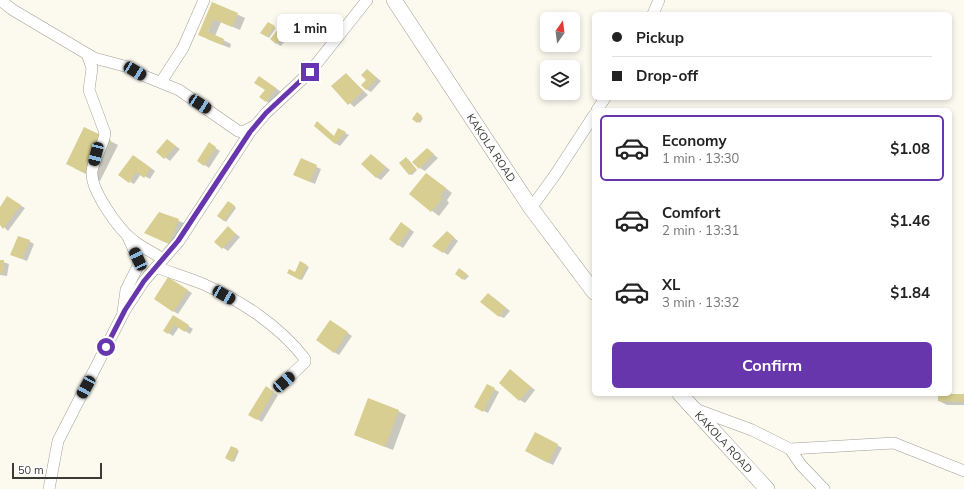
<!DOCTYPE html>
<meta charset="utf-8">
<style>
:root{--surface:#fff;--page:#f2f2f2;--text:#222;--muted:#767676;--line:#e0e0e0;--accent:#6735ac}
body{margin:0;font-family:Mulish,sans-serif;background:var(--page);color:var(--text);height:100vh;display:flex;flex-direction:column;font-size:15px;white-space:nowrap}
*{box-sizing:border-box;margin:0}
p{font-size:13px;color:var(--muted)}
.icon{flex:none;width:22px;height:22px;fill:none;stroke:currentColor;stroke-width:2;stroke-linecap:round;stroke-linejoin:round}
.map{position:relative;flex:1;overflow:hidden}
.panel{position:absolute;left:592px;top:108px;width:360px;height:288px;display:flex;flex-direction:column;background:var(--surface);border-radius:6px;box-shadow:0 2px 6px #0003}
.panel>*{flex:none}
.guide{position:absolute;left:592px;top:12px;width:360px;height:88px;border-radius:6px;box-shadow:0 2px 6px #0003;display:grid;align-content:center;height:88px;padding:0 20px;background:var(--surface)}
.needle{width:26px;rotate:14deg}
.controls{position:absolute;left:540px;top:12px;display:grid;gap:8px}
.controls a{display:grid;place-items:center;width:40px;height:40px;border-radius:6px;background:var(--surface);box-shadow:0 2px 6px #0003;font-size:20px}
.scale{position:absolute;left:12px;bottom:10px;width:90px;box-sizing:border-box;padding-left:4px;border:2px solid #3b3a36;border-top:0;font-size:11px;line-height:14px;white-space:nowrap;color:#3b3a36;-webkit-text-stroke:3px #fff;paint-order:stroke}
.end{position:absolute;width:18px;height:18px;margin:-9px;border:5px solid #6735ac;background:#fff;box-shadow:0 0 0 2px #fff}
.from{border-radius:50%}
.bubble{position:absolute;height:28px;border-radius:6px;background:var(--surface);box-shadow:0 2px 6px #0003;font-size:13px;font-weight:700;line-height:28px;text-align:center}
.car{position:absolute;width:12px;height:24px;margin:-12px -6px;border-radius:5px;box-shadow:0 0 3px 1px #0007;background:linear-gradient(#222 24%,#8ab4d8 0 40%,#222 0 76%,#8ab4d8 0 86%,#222 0)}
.guide b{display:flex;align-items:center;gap:14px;height:38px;font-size:15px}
.guide b+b{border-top:1px solid var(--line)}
.guide i{width:10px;height:10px;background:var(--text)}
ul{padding:7px 0 0;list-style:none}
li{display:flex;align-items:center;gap:12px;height:66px;margin:0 8px 6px;padding:0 12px;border:2px solid transparent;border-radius:6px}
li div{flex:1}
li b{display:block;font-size:15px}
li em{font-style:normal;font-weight:700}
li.active{border-color:var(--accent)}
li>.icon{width:36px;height:36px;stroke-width:1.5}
.action{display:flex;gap:8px;margin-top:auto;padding:8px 20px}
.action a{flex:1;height:46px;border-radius:6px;background:var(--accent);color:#fff;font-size:16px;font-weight:700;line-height:46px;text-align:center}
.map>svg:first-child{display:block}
.shadow{fill:#0003}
.building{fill:#d8ce91}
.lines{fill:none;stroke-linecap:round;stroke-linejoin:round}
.minor-casing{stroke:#a09f95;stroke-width:12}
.secondary-casing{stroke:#a09f95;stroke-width:16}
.minor{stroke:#fff;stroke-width:11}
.secondary{stroke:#fff;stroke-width:15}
.route{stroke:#6735ac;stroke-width:5}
.labels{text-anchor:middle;stroke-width:3;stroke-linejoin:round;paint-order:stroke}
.street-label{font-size:11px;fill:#3b3a36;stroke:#fff}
</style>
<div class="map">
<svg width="964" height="489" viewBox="0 0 964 489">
<rect width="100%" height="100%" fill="#fcfaef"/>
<g class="shadow">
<polygon points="213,3 245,18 240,30 221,22 215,36 231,44 230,48 207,39"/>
<polygon points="268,23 276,28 269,38 262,32"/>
<polygon points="290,24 295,28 281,46 276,43"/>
<polygon points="367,70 381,81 371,92 366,89"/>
<polygon points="346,74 368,95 354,107 332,86"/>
<polygon points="264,80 280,91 271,104 266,101"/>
<polygon points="417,114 423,118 420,123 413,119"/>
<polygon points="318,123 335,137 345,133 349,135 340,146 335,143"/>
<polygon points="85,128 118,145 100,181 74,168"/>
<polygon points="167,140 180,149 170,161 158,152"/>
<polygon points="214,147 220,151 209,168 198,160"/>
<polygon points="427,149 438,158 425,171 420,168"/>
<polygon points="371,155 390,170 381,180 376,177"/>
<polygon points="138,159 155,171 150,179 141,174 134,184 130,182"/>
<polygon points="408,159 417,170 412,175 409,174"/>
<polygon points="301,160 321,169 315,184 295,175"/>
<polygon points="427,174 452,193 447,200 449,203 439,216 410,194"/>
<polygon points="7,198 25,208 8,231 0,223 0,209"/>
<polygon points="231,203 236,208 226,222 218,216"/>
<polygon points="159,213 184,223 174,246 150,235"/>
<polygon points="406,226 414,232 403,248 398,245"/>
<polygon points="228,228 240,237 228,251 215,242"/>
<polygon points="447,232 458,241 448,255 434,246"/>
<polygon points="29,241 34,244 27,261 12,255"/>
<polygon points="0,261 9,264 7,276 0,275"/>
<polygon points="301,263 309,267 302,280 288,273 295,273"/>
<polygon points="460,270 469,276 465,280 456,274"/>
<polygon points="173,281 192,293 178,314 155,299"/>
<polygon points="493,297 510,311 504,318 499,316"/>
<polygon points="173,316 193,329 190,334 179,327 173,336 164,330"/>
<polygon points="335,324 352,336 339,355 334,352"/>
<polygon points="511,371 535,390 525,403 520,400"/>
<polygon points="487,385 499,392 488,413 476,407"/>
<polygon points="266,388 278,395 262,422 250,415"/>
<polygon points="964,395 964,405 947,405 939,401"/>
<polygon points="398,411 406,415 393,450 355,435"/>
<polygon points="557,445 562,448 553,465 531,454"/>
<polygon points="231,447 239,451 234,462 226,458"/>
</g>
<g class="building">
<polygon points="212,2 238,13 232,27 213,19 208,32 224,39 222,45 198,35"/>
<polygon points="285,20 290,24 276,44 270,39"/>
<polygon points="268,22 275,26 267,37 260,33"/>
<polygon points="367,69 377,78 366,90 361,85 366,80 361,75"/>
<polygon points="346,73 363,91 348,105 331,86"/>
<polygon points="259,76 276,88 266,102 259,97 265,90 254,83"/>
<polygon points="417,112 422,116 417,123 412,119"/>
<polygon points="317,121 334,136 338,128 346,132 335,144 314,126"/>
<polygon points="84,127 111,140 93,177 66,164"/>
<polygon points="167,139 176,146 164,159 156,152"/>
<polygon points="209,142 216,147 204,166 197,161"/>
<polygon points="427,148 434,154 419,169 412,162"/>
<polygon points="371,154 386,167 376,178 361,164"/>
<polygon points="133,155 151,168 144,178 136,172 129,183 118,175"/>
<polygon points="406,157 416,169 409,175 399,163"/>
<polygon points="301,158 317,165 310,182 293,175"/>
<polygon points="426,173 446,188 440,196 443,198 431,212 409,194"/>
<polygon points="7,196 21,205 3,229 0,225 0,207"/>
<polygon points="228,201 235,206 224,221 217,216"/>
<polygon points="159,212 179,219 169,244 144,233"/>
<polygon points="401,222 410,229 398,246 389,239"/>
<polygon points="228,226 236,234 222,249 214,242"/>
<polygon points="447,231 454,237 443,253 432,246"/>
<polygon points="18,236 30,240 22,259 10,255"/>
<polygon points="0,260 4,260 3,274 0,273"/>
<polygon points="300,261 307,265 300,280 287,273 289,269 295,272"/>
<polygon points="459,268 467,274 463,280 455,274"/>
<polygon points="168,277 188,290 173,312 154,299"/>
<polygon points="488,293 506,308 499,317 480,302"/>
<polygon points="173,315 189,325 185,332 174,325 168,334 163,331"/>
<polygon points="330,320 348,332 334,353 316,340"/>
<polygon points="510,369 531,387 519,401 499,383"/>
<polygon points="487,384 495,388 483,412 474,407"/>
<polygon points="266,386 274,392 257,420 248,415"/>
<polygon points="938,394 964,394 964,402 938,401"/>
<polygon points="368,398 399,410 385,447 354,435"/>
<polygon points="535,432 558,444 548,463 525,451"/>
<polygon points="231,446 238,449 232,462 225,458"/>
</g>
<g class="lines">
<g class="minor-casing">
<g id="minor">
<polyline points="0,0 13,10 94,58 128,67 142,75 179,90 238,131 243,132 254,126"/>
<polyline points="653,14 659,0"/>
<path d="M87 54 92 68 89 90 105 133C104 145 94 157 92 171 90 190 119 230 134 241 143 248 154 253 163 259"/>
<polyline points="161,82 183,48 204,0"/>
<polyline points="597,110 605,98"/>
<polyline points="531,208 555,175 594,115"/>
<path d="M156 267C172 273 188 278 203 284 240 300 280 326 305 359V362L284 382"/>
<polyline points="123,312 126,290 138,266 138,259 128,237"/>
<polyline points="695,409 752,430 790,449 801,465 824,489"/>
<polyline points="790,449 894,443 964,471"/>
<polyline points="49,489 58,441 125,310 144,281 179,241 250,132 266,113 310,72 367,0"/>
</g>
</g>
<g class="secondary-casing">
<g id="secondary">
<path id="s1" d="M394 0 531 208 594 292"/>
<path id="s2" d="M680 394 767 489"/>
</g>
</g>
<use href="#minor" class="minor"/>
<use href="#secondary" class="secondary"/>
</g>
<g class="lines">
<polyline class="route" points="106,347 125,310 144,281 178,241 250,132 266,113 310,72"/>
</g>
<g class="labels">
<g class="street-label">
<text dy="4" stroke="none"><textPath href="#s1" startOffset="177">KAKOLA ROAD</textPath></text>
<text dy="4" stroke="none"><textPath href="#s2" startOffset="65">KAKOLA ROAD</textPath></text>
</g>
</g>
</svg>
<div class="controls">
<a><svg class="needle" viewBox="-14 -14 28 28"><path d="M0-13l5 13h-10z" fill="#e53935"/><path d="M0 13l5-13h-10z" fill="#767676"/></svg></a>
<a><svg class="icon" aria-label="layers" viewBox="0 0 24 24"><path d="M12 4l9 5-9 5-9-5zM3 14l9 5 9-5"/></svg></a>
</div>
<div class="scale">50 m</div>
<i class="end from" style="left:106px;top:347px"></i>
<i class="end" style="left:310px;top:72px"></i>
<div class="bubble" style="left:277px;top:14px;width:66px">1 min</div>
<i class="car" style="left:135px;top:71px;rotate:121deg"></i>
<i class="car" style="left:200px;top:104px;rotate:123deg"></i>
<i class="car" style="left:96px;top:154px;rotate:194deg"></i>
<i class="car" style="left:138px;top:259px;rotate:335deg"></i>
<i class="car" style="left:224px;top:295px;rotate:120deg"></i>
<i class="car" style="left:284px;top:382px;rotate:49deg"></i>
<i class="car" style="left:86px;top:387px;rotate:209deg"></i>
<div class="guide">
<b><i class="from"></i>Pickup</b>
<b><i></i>Drop-off</b>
</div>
<section class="panel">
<ul>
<li class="active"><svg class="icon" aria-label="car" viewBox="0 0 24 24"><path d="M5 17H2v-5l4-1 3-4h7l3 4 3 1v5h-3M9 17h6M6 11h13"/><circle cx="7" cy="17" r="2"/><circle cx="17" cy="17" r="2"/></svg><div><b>Economy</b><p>1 min · 13:30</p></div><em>$1.08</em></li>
<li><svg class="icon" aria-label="car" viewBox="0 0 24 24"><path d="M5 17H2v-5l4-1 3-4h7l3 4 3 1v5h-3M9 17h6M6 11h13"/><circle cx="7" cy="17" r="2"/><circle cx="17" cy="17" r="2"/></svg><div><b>Comfort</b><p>2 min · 13:31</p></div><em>$1.46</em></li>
<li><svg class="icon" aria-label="car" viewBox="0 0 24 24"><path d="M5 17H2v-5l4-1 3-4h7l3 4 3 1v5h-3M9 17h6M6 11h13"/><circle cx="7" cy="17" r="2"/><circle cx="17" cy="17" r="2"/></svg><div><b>XL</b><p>3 min · 13:32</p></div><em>$1.84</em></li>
</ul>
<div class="action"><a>Confirm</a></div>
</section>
</div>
